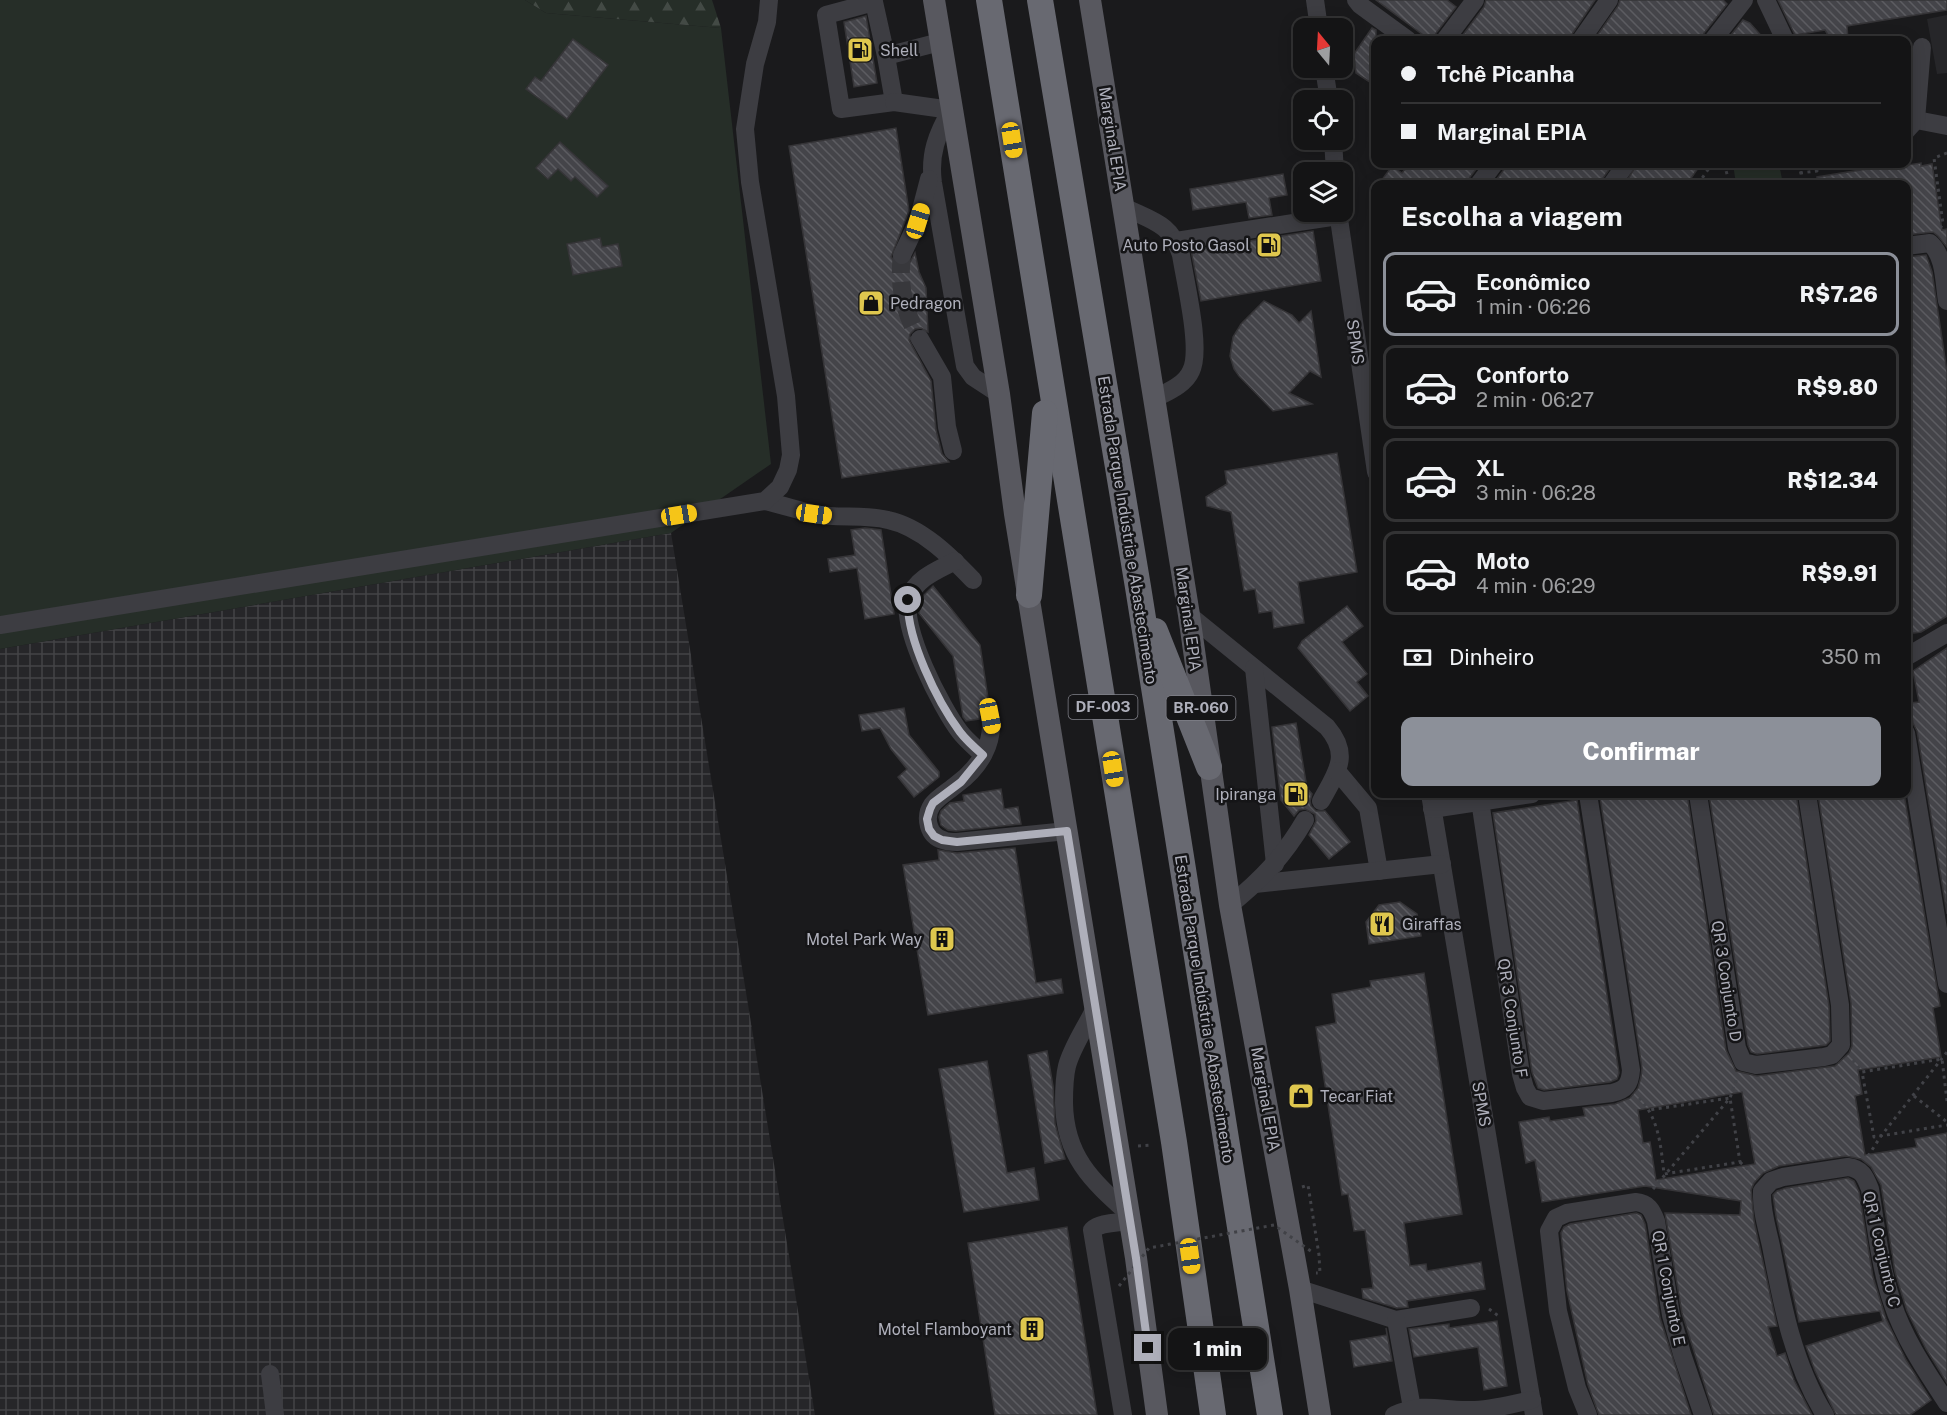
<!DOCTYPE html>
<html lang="pt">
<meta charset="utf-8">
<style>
:root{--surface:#141415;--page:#212122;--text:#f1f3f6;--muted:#9d9ea0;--line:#333334;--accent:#8c9099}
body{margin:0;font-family:"Public Sans",sans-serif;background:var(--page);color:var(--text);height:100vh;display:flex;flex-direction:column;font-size:22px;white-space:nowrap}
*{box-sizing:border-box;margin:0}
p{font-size:20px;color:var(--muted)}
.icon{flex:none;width:33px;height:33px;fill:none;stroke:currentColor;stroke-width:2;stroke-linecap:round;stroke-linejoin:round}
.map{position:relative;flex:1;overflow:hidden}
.details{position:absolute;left:1371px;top:180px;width:540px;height:618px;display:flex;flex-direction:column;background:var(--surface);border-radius:12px;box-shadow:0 3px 15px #0003,0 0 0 2px var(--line)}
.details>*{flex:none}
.hud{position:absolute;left:1371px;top:36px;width:540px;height:132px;border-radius:12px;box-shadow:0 3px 15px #0003,0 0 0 2px var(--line);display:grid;align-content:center;height:132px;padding:0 30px;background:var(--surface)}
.needle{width:39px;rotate:342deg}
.tools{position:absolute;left:1293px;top:18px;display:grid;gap:12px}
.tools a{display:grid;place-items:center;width:60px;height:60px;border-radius:12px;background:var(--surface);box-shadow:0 3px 15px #0003,0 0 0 2px var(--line);font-size:30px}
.end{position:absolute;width:27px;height:27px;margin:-14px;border:8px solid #aeafba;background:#111;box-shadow:0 0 0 3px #111}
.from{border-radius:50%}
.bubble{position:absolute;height:42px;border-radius:12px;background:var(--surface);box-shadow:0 3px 15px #0003,0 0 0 2px var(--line);font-size:20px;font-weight:800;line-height:42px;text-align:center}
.car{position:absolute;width:18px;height:36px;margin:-18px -9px;border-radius:8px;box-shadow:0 0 4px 2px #0007;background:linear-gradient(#f5c518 24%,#345 0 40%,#f5c518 0 76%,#345 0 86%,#f5c518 0)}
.hud b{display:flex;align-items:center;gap:21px;height:57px;font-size:22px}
.hud b+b{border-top:2px solid var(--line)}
.hud i{width:15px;height:15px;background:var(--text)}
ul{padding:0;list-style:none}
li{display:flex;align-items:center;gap:18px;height:84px;margin:0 12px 9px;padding:0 18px;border:3px solid var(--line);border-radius:12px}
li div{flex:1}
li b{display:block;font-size:22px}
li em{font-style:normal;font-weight:800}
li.current{border-color:var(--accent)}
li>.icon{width:54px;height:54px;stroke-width:1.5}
h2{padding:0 30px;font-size:27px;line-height:72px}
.pay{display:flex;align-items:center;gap:15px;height:66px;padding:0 30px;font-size:22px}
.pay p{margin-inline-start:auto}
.primary-button{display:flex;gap:12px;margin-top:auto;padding:12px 30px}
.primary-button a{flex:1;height:69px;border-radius:12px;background:var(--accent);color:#fff;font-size:24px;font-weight:800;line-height:69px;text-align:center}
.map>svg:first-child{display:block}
.built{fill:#262629}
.industrial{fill:url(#industrial-grid)}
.grass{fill:#262e28}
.forest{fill:url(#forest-firs)}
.building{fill:url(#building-back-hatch);stroke:#353437;stroke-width:1.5;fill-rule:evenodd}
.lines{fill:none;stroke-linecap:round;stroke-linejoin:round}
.minor-tunnel{stroke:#38383c;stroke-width:18;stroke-dasharray:18 9;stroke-linecap:butt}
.path{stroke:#414247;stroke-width:3;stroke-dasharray:3 4.5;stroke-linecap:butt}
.minor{stroke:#3d3d42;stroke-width:18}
.major{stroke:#58585f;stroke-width:22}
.highway{stroke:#686971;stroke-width:26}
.path-bridge{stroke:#414247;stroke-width:3;stroke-dasharray:3 4.5;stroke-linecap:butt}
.route{stroke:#aeafba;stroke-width:8}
.labels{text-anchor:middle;stroke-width:5;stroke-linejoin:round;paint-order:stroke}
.shield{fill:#151517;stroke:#808189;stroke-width:1.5}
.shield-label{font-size:15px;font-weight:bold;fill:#aeafba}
.poi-label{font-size:16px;fill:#aeafba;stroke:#151517;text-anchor:start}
.street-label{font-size:16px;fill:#aeafba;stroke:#151517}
</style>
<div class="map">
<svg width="1947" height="1415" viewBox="0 0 1947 1415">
<defs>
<pattern id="industrial-grid" width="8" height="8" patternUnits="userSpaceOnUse" patternTransform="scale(1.5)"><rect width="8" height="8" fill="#262629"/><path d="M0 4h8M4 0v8" fill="none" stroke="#434346"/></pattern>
<pattern id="forest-firs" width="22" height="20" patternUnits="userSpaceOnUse" patternTransform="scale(1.5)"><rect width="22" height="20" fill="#262e28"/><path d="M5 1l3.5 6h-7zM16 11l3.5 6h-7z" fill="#434a45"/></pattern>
<pattern id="building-back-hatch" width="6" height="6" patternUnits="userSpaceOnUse" patternTransform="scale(1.5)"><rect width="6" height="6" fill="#444449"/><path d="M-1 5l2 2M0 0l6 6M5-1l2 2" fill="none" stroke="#5c5c61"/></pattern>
</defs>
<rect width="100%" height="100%" fill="#1a1a1c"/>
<polygon class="built" points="1947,15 1947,73 1937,74 1927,19"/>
<polygon class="industrial" points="671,533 815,1415 0,1415 0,649"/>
<g class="grass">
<polygon points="0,0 525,0 546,13 721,28 771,464 671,533 0,649"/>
<polygon points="1733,164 1779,164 1783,184 1736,184"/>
</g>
<polygon class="forest" points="525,0 712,0 721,28 546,13"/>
<g class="building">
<polygon points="1376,0 1447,0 1456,7 1436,33 1434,40 1430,40"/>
<polygon points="1486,0 1595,0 1572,34 1570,40 1459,40 1484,7"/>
<polygon points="1620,0 1723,0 1727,4 1704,33 1702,40 1594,40 1618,6"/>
<polygon points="1778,0 1947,0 1947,10 1847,26 1848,40 1831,40 1825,30 1795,35"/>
<polygon points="866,16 877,83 854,87 844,22"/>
<polygon points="1743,20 1750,23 1765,40 1727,40"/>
<polygon points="1372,28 1376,30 1376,86 1356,73 1354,54"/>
<polygon points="573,39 608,65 567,119 526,89 535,77 541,81"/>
<polygon points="896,128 909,211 891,257 897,265 904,266 909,264 915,253 919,272 926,288 928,332 921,328 915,329 910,334 909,340 931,381 936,430 942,454 949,462 842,478 789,146"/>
<polygon points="560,142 608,186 597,197 575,177 571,181 558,169 548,179 536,168"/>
<polygon points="1921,163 1921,166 1932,164 1942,230 1947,229 1947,247 1938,236 1933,232 1906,235 1906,184 1817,184 1817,177 1898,164 1900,164 1901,166"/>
<polygon points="1409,164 1480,164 1470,177 1468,184 1379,184 1392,166 1402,173"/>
<polygon points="1505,164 1613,164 1603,178 1601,184 1493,184 1503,171"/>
<polygon points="1637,164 1701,164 1687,184 1625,184"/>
<polygon points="1283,174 1287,195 1269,198 1272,215 1249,218 1246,202 1193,210 1190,189"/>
<polygon points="1313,231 1321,281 1201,301 1191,250"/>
<polygon points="600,238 602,247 618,244 622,266 573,275 567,244"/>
<polygon points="1926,255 1932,272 1947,372 1947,616 1921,632 1914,633 1906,632 1906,257"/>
<polygon points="1264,301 1292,315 1299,323 1311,311 1321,377 1310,371 1289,393 1312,404 1273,411 1239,376 1234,369 1230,356 1233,337 1241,324"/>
<polygon points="1337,453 1357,572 1298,582 1304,623 1274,628 1272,611 1259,613 1255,589 1244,591 1231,512 1207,506 1206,497 1227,484 1225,471"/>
<polygon points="865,528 881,530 894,614 865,619 857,568 830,572 828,559 855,555 851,530"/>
<polygon points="933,586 980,645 989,705 980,711 979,719 966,721 963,717 953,656 919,613 922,597"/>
<polygon points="1347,606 1363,626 1342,642 1367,674 1357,682 1368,696 1350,711 1298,648 1302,641"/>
<polygon points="1947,648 1947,914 1917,731 1913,723 1910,703 1919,702 1913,671"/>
<polygon points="904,708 909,735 939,772 939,777 914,797 898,777 907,769 891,749 880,728 862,731 859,715"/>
<polygon points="1296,723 1307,788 1312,794 1310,801 1311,806 1316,811 1325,811 1350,842 1329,859 1309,835 1316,821 1315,814 1305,809 1299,810 1294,816 1281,800 1272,727"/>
<polygon points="1001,789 1004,809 1018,807 1021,824 956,831 948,830 941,825 939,817 941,811 950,803 964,801 963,795"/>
<path d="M1622 794H1687L1726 1050 1736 1071 1757 1076 1835 1066 1849 1053 1852 1046 1851 1003 1818 794H1904L1940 1006 1933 1008 1941 1057 1858 1070 1862 1094 1855 1096 1865 1155 1917 1147 1915 1139 1947 1133V1383L1926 1349 1907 1311 1895 1272 1881 1185 1871 1167 1861 1159 1846 1156 1779 1166 1763 1173 1754 1183 1751 1190 1754 1221 1777 1326 1768 1327 1777 1356 1785 1353 1794 1380 1812 1415H1714L1682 1313 1665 1213 1740 1215 1741 1201 1645 1186 1542 1202 1535 1160 1526 1163 1519 1122 1549 1117 1550 1121 1585 1116 1583 1108 1615 1104 1630 1098 1638 1088 1641 1077 1642 1068 1600 797ZM1742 1092 1755 1164 1656 1180 1650 1142 1643 1143 1638 1110Z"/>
<polygon points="1709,794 1796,794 1829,1006 1830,1041 1826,1045 1757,1054 1751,1052 1748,1045"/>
<polygon points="1577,800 1619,1073 1617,1079 1610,1082 1544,1090 1538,1088 1532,1072 1493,813"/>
<polygon points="1015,848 1036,983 1061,979 1063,993 928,1015 903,865 939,860 938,850 957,853"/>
<polygon points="1400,902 1417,914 1421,936 1369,944 1366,922 1379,905"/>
<polygon points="1424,973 1462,1214 1404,1223 1410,1266 1426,1264 1427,1271 1481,1262 1485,1289 1407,1301 1408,1307 1397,1308 1363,1298 1362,1289 1373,1288 1365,1230 1354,1231 1348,1194 1342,1195 1316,1027 1336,1023 1332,994 1371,987 1370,981"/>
<polygon points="1047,1051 1053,1086 1055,1124 1065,1159 1045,1163 1028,1055"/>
<polygon points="987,1061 1007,1173 1034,1168 1039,1200 964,1212 939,1069"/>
<polygon points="1848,1178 1854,1181 1859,1192 1873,1277 1886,1319 1906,1360 1931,1400 1910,1415 1836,1415 1815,1371 1806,1346 1883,1321 1880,1311 1799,1322 1776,1216 1773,1195 1777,1191 1786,1188"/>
<polygon points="1636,1213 1641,1215 1645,1224 1660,1318 1691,1415 1599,1415 1588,1385 1567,1291 1561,1233 1564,1227 1570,1224"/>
<polygon points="1067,1227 1097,1415 995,1415 968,1243"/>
<polygon points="1497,1321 1507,1386 1484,1390 1478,1347 1414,1357 1409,1329 1449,1324 1449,1328"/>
<polygon points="1386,1328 1392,1361 1354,1367 1350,1341 1387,1335"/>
</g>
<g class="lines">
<path class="minor-tunnel" d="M902 255C898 285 904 313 920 339"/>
<g class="path">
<polyline points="1724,164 1730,184"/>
<polyline points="1799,164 1803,184"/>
<polyline points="1800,173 1817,171 1816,164"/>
<polyline points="1698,184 1712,164"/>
<polyline points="1940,228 1943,224 1934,158 1947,153"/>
<polyline points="1853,1060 1862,1072"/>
<polyline points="1914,1096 1947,1122"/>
<path d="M1639 1098C1659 1118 1661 1147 1664 1174L1740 1162 1730 1098 1649 1110"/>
<polyline points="1947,1101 1942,1059 1862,1072 1874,1137 1947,1125"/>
<polyline points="1138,1146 1152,1145"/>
<polyline points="1868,1156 1881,1136 1947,1052"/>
<polyline points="1740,1162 1753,1174"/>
<polyline points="1302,1187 1308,1185 1319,1255 1320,1273 1316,1273"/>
<polyline points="1653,1189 1730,1098 1737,1078"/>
<polyline points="1489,1309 1500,1317"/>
</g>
<g class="minor">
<polyline points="1315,0 1319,28"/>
<polyline points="1356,0 1360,5 1408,40"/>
<polyline points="1766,0 1785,40"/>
<polyline points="1445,40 1475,0"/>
<polyline points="1581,40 1609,0"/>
<polyline points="1713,40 1744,0"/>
<polyline points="886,56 894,102 841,109 826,15 874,2 886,56 940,42"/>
<polyline points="1324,68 1329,100"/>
<path d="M894 102 951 110C937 134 929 154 933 183L965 366 973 377 999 394"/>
<polyline points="1906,118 1947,126"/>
<polyline points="1906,131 1916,120 1922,47"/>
<polyline points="1333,140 1335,172"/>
<polyline points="1479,184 1494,164"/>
<polyline points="1612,184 1626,164"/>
<path d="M1124 207C1152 221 1171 223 1181 255 1185 281 1202 350 1191 371 1185 385 1167 392 1154 399"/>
<polyline points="1338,212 1376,472"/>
<polyline points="1176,241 1338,216"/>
<path d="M1906 246 1930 243C1945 256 1944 283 1947 301"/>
<polyline points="902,255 918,221 929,179"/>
<polyline points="920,339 942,377 947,427 953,451"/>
<path d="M765 501C782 505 798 510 814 514 838 519 864 514 888 520 921 527 950 556 973 580"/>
<path d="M955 561C938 570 916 578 909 598 899 625 942 709 960 732 967 741 976 748 983 755"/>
<path d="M1189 615 1327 727C1351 755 1337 772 1321 801"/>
<polyline points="0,625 765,501 780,487 788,470 791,455 786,396 750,182 745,129 755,64 767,22 769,0"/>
<polyline points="1906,657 1947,633"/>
<polyline points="1254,668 1275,864"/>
<path d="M990 716C995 743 979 768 957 784 949 791 938 797 932 805 924 817 928 836 943 840 947 842 952 842 957 842L1067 831"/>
<polyline points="1906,733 1947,984"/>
<polyline points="1337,771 1368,808 1379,871"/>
<polyline points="1430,794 1534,1415"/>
<path d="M1479 794 1521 1074 1525 1088 1530 1097 1543 1101 1612 1093C1626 1090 1630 1084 1631 1070L1588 794"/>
<polyline points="1698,794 1737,1048 1743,1062 1756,1065 1824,1057 1832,1055 1841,1045 1840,1005 1807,794"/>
<polyline points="1432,809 1532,794"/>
<polyline points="1255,884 1442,864"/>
<path d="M1230 905C1262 879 1284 856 1305 820"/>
<path d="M1095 1008C1086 1027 1072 1047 1067 1066 1064 1078 1064 1091 1064 1103 1065 1156 1091 1180 1128 1213"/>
<polyline points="1300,1289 1396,1320 1471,1308"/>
<polyline points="1396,1320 1412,1408"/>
<polyline points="270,1374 275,1415"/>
<path d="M1123 1415 1092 1230C1100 1222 1117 1223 1129 1221"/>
<path d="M1394 1415C1427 1402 1436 1410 1467 1410 1489 1411 1511 1404 1532 1400"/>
<path d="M1588 1415 1577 1388 1558 1311 1549 1231 1556 1218 1567 1213 1636 1202C1648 1203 1652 1210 1656 1221L1671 1315 1682 1354 1703 1415"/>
<path d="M1825 1415C1793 1364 1782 1304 1771 1246 1767 1228 1761 1209 1762 1191L1771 1181 1783 1177 1848 1167C1862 1169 1865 1176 1870 1189 1876 1226 1880 1266 1892 1302 1904 1339 1926 1371 1947 1403"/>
</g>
<g class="major">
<polyline points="934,0 999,394 1015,514 1136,1258 1157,1415"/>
<polyline points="1090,0 1189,615 1230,905 1300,1289 1320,1415"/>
</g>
<g class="highway">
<polyline points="989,0 1174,1142 1213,1415"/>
<polyline points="1040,0 1138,587 1270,1415"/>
<polyline points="1029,595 1045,413"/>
<polyline points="1155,631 1209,767"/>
</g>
<polyline class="path-bridge" points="1119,1286 1149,1248 1274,1225 1312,1252"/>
</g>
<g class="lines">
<path class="route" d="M908 600C906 638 937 701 960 732 966 740 975 748 983 755L961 782 933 803 930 809 927 819 929 829 934 836 942 840 957 842 1067 831 1136 1258 1148 1348"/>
</g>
<defs>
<g id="fuel-square" transform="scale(1.35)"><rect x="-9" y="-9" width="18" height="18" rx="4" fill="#dfc74e" stroke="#151517"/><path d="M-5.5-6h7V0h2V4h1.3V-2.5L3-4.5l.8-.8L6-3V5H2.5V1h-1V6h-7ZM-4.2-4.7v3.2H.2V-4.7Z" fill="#111"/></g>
<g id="shop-square" transform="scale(1.35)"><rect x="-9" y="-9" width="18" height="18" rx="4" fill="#dfc74e" stroke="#151517"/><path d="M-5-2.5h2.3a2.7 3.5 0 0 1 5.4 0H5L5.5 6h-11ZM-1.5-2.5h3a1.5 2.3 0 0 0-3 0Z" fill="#111"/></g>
<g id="restaurant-square" transform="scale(1.35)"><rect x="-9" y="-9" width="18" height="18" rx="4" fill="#dfc74e" stroke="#151517"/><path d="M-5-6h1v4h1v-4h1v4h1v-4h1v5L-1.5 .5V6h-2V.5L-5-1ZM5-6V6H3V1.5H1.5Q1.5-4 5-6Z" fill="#111"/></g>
<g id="building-square" transform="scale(1.35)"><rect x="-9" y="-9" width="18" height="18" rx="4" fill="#dfc74e" stroke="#151517"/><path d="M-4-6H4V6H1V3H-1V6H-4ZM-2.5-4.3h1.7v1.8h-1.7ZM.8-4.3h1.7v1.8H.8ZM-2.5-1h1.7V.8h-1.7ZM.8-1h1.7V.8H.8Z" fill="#111"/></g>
</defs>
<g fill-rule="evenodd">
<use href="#fuel-square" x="860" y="50"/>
<use href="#fuel-square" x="1269" y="245"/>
<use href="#shop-square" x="871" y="303"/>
<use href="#fuel-square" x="1296" y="794"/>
<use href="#restaurant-square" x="1382" y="924"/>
<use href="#building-square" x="942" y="939"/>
<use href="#shop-square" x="1301" y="1096"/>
<use href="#building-square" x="1032" y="1329"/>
</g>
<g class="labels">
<g class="shield">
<rect x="1068.5" y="695" width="69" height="24" rx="4.5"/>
<rect x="1166.5" y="696" width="69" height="24" rx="4.5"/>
</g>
<g class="shield-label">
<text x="1103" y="712">DF-003</text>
<text x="1201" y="713">BR-060</text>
</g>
<g class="poi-label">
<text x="880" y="56">Shell</text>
<text x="1250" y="251" text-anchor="end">Auto Posto Gasol</text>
<text x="890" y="309">Pedragon</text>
<text x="1276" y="800" text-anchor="end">Ipiranga</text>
<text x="1402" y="930">Giraffas</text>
<text x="922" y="945" text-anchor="end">Motel Park Way</text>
<text x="1320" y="1102">Tecar Fiat</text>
<text x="1012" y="1335" text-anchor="end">Motel Flamboyant</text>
</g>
<g class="street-label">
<text transform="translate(1113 139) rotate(81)" y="6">Marginal EPIA</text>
<text transform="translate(1356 342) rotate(82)" y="6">SPMS</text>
<text transform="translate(1128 530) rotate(81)" y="6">Estrada Parque Indústria e Abastecimento</text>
<text transform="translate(1189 619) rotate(82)" y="6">Marginal EPIA</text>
<text transform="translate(1727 981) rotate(81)" y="6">QR 3 Conjunto D</text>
<text transform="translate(1205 1009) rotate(81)" y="6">Estrada Parque Indústria e Abastecimento</text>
<text transform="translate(1513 1018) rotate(81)" y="6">QR 3 Conjunto F</text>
<text transform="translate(1266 1099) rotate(80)" y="6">Marginal EPIA</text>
<text transform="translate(1482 1104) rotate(80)" y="6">SPMS</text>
<text transform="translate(1882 1249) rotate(77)" y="6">QR 1 Conjunto C</text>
<text transform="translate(1669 1288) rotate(79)" y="6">QR 1 Conjunto E</text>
</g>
</g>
</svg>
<div class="tools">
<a><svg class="needle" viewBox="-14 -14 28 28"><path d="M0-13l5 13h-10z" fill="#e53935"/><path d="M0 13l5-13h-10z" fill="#9d9ea0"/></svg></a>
<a><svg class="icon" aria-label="locate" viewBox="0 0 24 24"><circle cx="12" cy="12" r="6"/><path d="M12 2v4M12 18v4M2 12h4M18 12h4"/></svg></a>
<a><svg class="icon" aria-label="layers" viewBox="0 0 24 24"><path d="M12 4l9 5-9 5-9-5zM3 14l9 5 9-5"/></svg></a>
</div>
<i class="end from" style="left:908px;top:600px"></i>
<i class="end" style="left:1148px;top:1348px"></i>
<div class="bubble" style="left:1168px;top:1328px;width:99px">1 min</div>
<i class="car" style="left:1012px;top:140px;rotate:171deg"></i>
<i class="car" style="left:918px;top:221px;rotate:17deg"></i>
<i class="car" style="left:814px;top:514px;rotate:98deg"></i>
<i class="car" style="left:679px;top:515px;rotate:81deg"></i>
<i class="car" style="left:990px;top:716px;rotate:169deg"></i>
<i class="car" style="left:1113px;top:769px;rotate:171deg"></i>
<i class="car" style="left:1190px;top:1256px;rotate:172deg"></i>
<div class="hud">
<b><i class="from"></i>Tchê Picanha</b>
<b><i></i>Marginal EPIA</b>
</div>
<section class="details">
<h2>Escolha a viagem</h2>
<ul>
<li class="current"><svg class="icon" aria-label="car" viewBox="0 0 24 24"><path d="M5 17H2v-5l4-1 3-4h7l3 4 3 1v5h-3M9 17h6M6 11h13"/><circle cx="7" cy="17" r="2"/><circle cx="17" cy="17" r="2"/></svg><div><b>Econômico</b><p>1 min · 06:26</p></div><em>R$7.26</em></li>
<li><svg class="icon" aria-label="car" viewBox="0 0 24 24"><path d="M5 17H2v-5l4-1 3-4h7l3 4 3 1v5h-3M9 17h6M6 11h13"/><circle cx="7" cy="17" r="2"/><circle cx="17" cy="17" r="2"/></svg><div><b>Conforto</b><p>2 min · 06:27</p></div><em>R$9.80</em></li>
<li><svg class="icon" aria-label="car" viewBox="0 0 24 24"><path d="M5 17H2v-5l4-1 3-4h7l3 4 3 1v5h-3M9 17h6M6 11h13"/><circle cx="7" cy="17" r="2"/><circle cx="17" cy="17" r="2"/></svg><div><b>XL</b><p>3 min · 06:28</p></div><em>R$12.34</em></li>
<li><svg class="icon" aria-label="car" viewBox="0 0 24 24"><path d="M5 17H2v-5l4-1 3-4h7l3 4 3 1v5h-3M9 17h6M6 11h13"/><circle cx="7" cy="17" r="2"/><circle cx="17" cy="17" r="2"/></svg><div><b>Moto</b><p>4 min · 06:29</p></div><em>R$9.91</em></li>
</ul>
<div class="pay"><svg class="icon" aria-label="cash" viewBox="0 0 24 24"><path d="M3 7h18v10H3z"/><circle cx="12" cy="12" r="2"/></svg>Dinheiro<p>350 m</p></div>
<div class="primary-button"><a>Confirmar</a></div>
</section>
</div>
